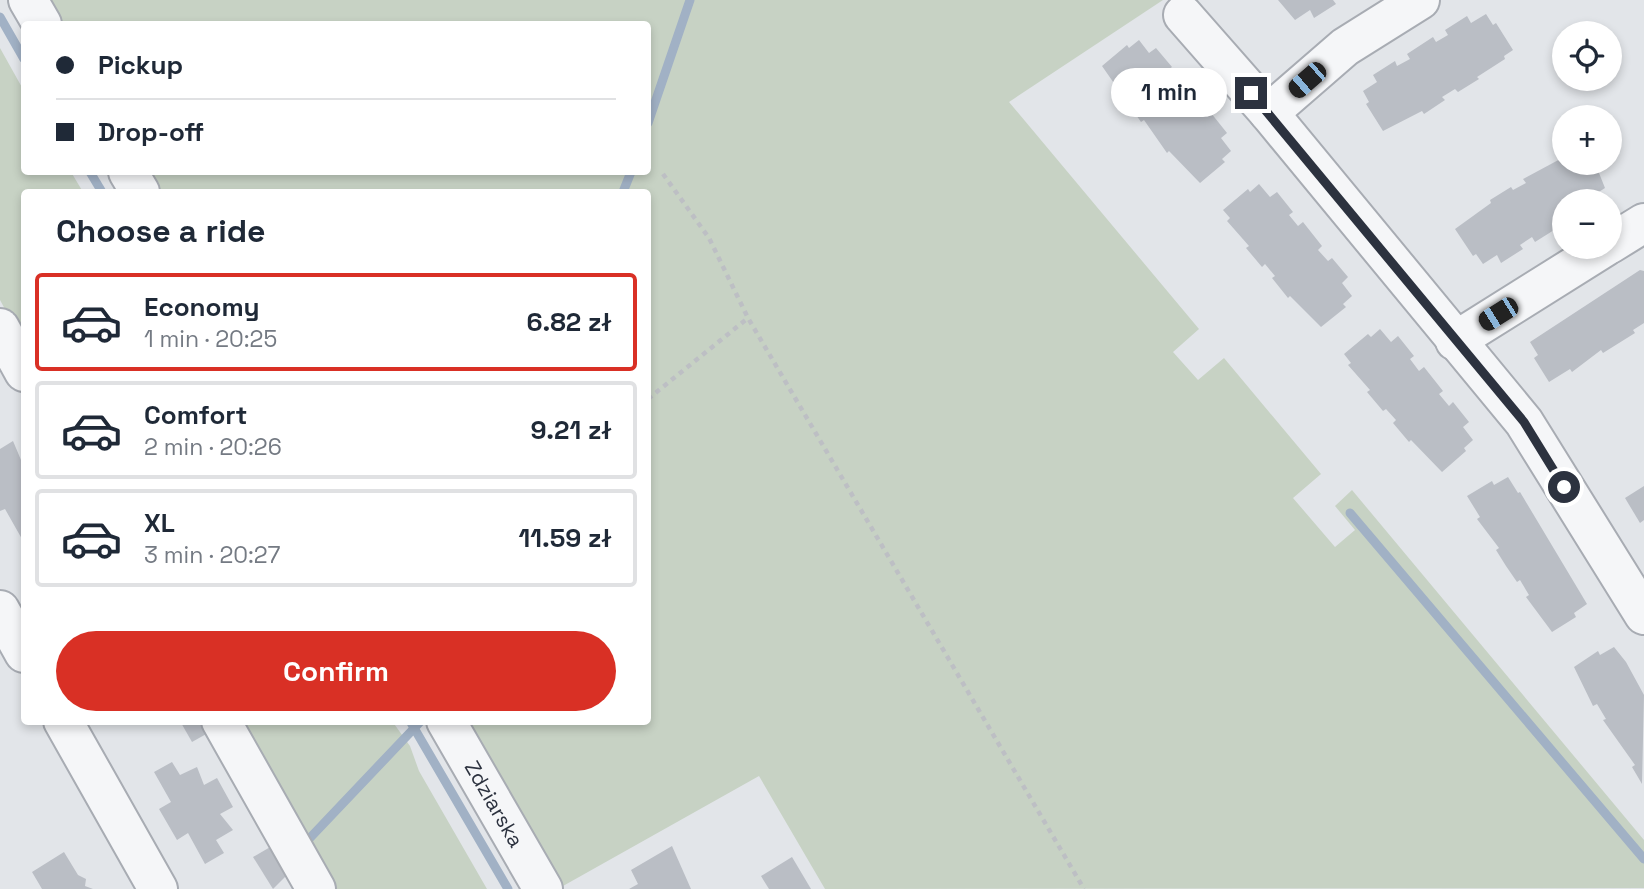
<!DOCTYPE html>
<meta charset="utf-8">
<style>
:root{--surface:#fff;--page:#f2f2f3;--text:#1f2937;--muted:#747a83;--line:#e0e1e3;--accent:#d93025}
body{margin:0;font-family:"Space Grotesk",sans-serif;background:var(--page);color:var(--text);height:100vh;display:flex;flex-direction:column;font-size:26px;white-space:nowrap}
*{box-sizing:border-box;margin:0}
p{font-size:23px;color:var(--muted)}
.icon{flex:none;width:38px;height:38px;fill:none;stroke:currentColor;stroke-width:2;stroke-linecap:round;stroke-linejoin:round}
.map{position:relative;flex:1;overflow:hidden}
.drawer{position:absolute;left:21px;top:189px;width:630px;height:536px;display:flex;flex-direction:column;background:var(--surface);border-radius:7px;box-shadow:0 4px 10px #0003}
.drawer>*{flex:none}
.top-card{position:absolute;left:21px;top:21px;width:630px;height:154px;border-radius:7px;box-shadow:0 4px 10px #0003;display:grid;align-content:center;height:154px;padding:0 35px;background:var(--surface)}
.fabs{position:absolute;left:1552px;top:21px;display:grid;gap:14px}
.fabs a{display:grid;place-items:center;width:70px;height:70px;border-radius:50%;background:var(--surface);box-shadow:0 4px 10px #0003;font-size:35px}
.end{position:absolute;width:32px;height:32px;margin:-16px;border:9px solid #2c323f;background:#fff;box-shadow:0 0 0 4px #fff}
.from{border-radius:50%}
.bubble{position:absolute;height:49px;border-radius:24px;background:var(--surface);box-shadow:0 4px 10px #0003;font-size:23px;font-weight:600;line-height:49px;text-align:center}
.car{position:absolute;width:21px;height:42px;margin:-21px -10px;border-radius:9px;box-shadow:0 0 5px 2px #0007;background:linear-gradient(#222 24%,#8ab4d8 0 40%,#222 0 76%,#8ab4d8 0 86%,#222 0)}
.top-card b{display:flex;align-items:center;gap:24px;height:66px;font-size:26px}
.top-card b+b{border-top:2px solid var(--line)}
.top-card i{width:18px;height:18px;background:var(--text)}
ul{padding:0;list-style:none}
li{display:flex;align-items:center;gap:21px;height:98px;margin:0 14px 10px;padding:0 21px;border:4px solid var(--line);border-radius:7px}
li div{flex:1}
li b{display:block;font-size:26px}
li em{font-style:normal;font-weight:600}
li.selected{border-color:var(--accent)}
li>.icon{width:63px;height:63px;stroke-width:1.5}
h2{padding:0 35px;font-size:32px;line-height:84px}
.primary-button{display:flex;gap:14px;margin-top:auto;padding:14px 35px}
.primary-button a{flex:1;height:80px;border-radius:42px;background:var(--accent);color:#fff;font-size:28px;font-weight:600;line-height:80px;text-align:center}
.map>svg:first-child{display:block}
.green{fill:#c7d2c4}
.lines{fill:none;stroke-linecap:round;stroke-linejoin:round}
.stream{stroke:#a1b1c5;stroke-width:9}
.building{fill:#babec5}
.minor-casing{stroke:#a8acb3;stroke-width:42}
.path{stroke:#bdbfc4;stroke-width:4.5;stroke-dasharray:5 5;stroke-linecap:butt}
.minor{stroke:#f5f6f8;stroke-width:38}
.route{stroke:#2c323f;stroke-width:9}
.labels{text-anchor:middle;stroke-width:6;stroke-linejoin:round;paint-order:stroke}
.street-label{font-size:21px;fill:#2c323f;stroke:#f2f4f7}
</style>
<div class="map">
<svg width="1644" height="889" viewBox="0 0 1644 889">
<rect width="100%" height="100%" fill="#e2e5e9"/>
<g class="green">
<polygon points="50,0 1163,0 1009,102 1199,329 1173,352 1198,380 1224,358 1321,474 1293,498 1335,547 1355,530 1335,506 1352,490 1644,840 1644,888 825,889 759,776 563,886 466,721 648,721 648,192 160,192 148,172 648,172 648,24 63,24"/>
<polygon points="0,48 24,91 24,172 71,172 83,192 24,192 24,344 0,300"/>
<polygon points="236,721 392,721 410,746 419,771 487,889 330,889"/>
</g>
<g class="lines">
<g class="stream">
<polyline points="0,17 24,59"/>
<polyline points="648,123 690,0"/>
<polyline points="90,172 102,192"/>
<polyline points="623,192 631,172"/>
<polyline points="1350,513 1644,859"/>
<polyline points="410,721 508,889"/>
<polyline points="308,840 421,721"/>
</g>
</g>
<g class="building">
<polygon points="1278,0 1333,0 1336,4 1314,18 1310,10 1295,20"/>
<polygon points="1486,14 1493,25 1496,23 1513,50 1504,56 1505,59 1477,77 1479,79 1458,92 1455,89 1442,97 1445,100 1424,114 1422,111 1383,131 1366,104 1369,102 1363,91 1377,82 1373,75 1395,61 1397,66 1410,59 1407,54 1433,37 1436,42 1448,35 1445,30 1467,16 1471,23"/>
<polygon points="1139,40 1149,53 1156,48 1172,67 1168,70 1177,82 1182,78 1201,102 1198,106 1207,117 1211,113 1227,133 1221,138 1231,151 1222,159 1225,162 1200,183 1169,151 1167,153 1144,120 1141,122 1102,66 1127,45 1129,48"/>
<polygon points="1564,157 1564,163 1595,163 1605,188 1591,197 1594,201 1564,201 1564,217 1559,220 1562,225 1535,242 1532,237 1520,245 1523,249 1501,263 1497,255 1483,264 1476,254 1473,256 1455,229 1491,203 1490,200 1511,187 1513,190 1526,183 1523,179"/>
<polygon points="1259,184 1270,197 1277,192 1293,212 1289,215 1298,226 1303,222 1322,246 1318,250 1328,261 1332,258 1348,277 1342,283 1352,296 1343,304 1346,307 1321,327 1290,296 1288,298 1272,278 1275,276 1265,264 1262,267 1246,248 1249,246 1227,221 1230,218 1223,210 1248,189 1250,192"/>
<polygon points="1640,270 1644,271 1644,323 1633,330 1635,333 1603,353 1601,350 1572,372 1570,369 1549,382 1534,358 1538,355 1530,342"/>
<polygon points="1380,329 1391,342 1398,336 1414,356 1410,359 1419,371 1424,367 1443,391 1439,394 1449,406 1453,402 1469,422 1463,427 1473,440 1464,448 1466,451 1442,472 1411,440 1409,442 1393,423 1396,420 1386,409 1383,411 1367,392 1370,390 1348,365 1351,363 1344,354 1368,334 1371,337"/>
<polygon points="13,441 21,460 24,458 24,537 22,539 5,509 0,511 0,449"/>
<polygon points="1508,477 1518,493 1520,492 1587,604 1574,613 1576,617 1552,632 1526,597 1529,595 1520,580 1517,582 1506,566 1496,550 1499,548 1477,519 1480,517 1467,496 1492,481 1494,485"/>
<polygon points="1644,486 1644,520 1640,523 1625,498"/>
<polygon points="1614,647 1626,662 1644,695 1642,784 1632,767 1635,765 1603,720 1606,719 1597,704 1593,706 1574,667 1598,651 1600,655"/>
<polygon points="180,721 201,721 208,733 192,742"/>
<polygon points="172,762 180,775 197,767 204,785 217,778 233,807 220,814 233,830 216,840 224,853 205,864 188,833 177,840 159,809 171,802 154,772"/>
<polygon points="272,846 288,874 273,889 253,857"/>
<polygon points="672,846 691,889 629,889 638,884 631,870"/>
<polygon points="64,852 78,875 86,879 85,886 93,889 42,889 32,872"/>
<polygon points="792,857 811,889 769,889 761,876"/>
</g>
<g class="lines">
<g class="minor-casing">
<g id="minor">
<polyline points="28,0 42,24"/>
<polyline points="1183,15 1269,113 1524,422 1644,615"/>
<polyline points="1269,113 1345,47 1420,0"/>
<polyline points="128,172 140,192"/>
<polyline points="1610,244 1644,223"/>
<polyline points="0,328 24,372"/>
<polyline points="1455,341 1605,247"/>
<polyline points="0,610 24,653"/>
<polyline points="63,721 158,889"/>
<polyline points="221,721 316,889"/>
<path id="s1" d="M446 721 543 889"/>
</g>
</g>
<g class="path">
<polyline points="663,174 709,238 748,318 1084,889"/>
<polyline points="648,399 748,318"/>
</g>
<use href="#minor" class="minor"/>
</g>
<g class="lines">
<polyline class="route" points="1251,93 1524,422 1564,487"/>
</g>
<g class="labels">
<g class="street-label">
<text dy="7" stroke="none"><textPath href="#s1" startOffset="96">Zdziarska</textPath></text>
</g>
</g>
</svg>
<div class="fabs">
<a><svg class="icon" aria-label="locate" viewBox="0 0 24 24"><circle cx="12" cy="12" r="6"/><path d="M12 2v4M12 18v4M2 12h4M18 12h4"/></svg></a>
<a>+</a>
<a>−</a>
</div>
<i class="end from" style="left:1564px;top:487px"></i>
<i class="end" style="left:1251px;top:93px"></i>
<div class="bubble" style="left:1111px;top:68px;width:116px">1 min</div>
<i class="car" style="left:1307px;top:80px;rotate:229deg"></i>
<i class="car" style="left:1498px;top:314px;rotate:238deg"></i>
<div class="top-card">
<b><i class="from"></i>Pickup</b>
<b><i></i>Drop-off</b>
</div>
<section class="drawer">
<h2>Choose a ride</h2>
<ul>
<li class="selected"><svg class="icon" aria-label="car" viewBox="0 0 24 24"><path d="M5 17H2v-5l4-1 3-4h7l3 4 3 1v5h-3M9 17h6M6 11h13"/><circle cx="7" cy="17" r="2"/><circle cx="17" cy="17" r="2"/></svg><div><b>Economy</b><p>1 min · 20:25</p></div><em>6.82 zł</em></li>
<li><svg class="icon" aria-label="car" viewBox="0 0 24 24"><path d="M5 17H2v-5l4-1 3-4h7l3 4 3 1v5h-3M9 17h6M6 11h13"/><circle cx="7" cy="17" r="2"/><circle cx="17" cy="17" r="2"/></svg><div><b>Comfort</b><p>2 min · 20:26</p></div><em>9.21 zł</em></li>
<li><svg class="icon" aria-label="car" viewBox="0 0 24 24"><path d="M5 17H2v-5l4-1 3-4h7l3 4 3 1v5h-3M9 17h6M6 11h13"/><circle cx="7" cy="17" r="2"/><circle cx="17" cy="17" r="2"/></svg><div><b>XL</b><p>3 min · 20:27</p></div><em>11.59 zł</em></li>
</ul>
<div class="primary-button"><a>Confirm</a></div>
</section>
</div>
